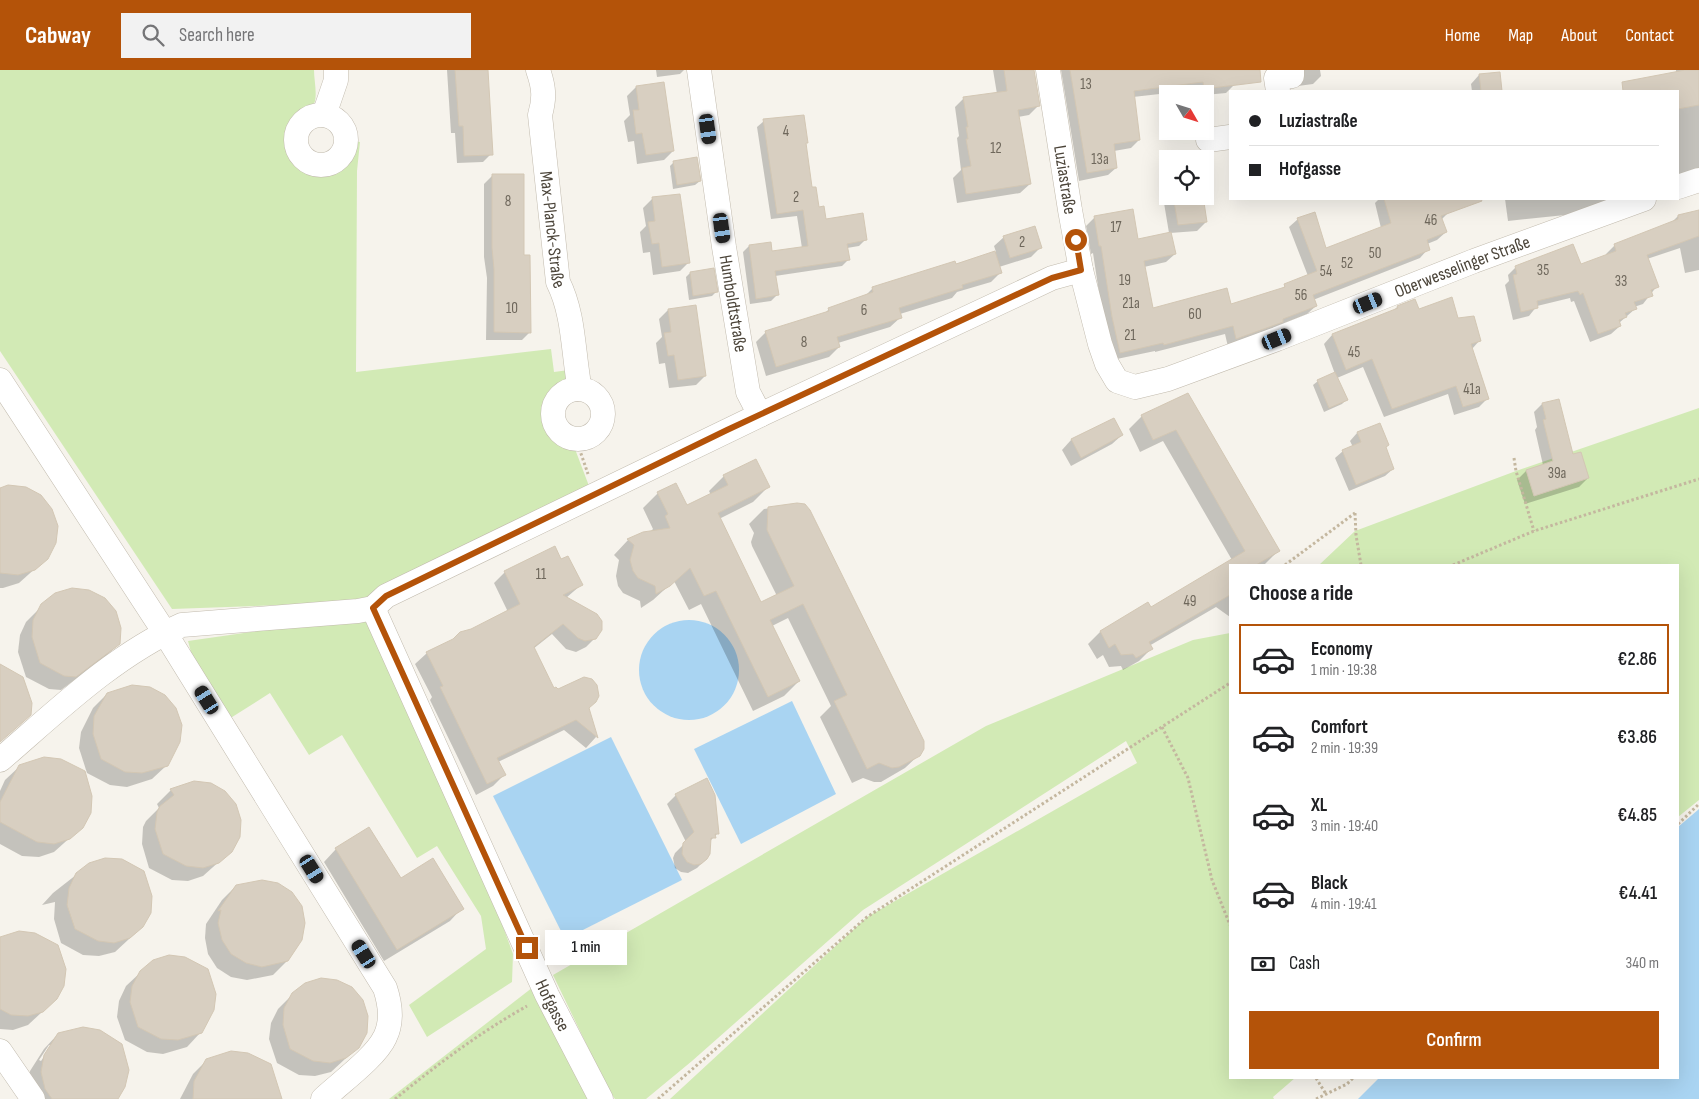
<!DOCTYPE html>
<meta charset="utf-8">
<style>
:root{--surface:#fff;--page:#f2f2f2;--text:#202124;--muted:#757577;--line:#e0e0e0;--accent:#b45309}
body{margin:0;font-family:"Sofia Sans Condensed",sans-serif;background:var(--page);color:var(--text);height:100vh;display:flex;flex-direction:column;font-size:19px;white-space:nowrap}
*{box-sizing:border-box;margin:0}
p{font-size:16px;color:var(--muted)}
.icon{flex:none;width:28px;height:28px;fill:none;stroke:currentColor;stroke-width:2;stroke-linecap:round;stroke-linejoin:round}
.map{position:relative;flex:1;overflow:hidden}
.panel{position:absolute;left:1229px;top:494px;width:450px;height:515px;display:flex;flex-direction:column;background:var(--surface);border-radius:0px;box-shadow:0 5px 20px #0002}
.panel>*{flex:none}
.guide{position:absolute;left:1229px;top:20px;width:450px;height:110px;border-radius:0px;box-shadow:0 5px 20px #0002;display:grid;align-content:center;height:110px;padding:0 20px;background:var(--surface)}
.needle{width:32px;rotate:129deg}
.fabs{position:absolute;left:1159px;top:15px;display:grid;gap:10px}
.fabs a{display:grid;place-items:center;width:55px;height:55px;border-radius:0px;background:var(--surface);box-shadow:0 5px 20px #0002;font-size:25px}
.end{position:absolute;width:22px;height:22px;margin:-11px;border:6px solid #b45309;background:#fff;box-shadow:0 0 0 2px #fff}
.from{border-radius:50%}
.bubble{position:absolute;height:35px;border-radius:0px;background:var(--surface);box-shadow:0 5px 20px #0002;font-size:16px;font-weight:600;line-height:35px;text-align:center}
.car{position:absolute;width:15px;height:30px;margin:-15px -8px;border-radius:6px;box-shadow:0 0 4px 1px #0007;background:linear-gradient(#222 24%,#8ab4d8 0 40%,#222 0 76%,#8ab4d8 0 86%,#222 0)}
.guide b{display:flex;align-items:center;gap:18px;height:48px;font-size:19px}
.guide b+b{border-top:1px solid var(--line)}
.guide i{width:12px;height:12px;background:var(--text)}
ul{padding:0;list-style:none}
li{display:flex;align-items:center;gap:15px;height:70px;margin:0 10px 8px;padding:0 10px;border:2px solid transparent;border-radius:0px}
li div{flex:1}
li b{display:block;font-size:19px}
li em{font-style:normal;font-weight:600}
li.on{border-color:var(--accent)}
li>.icon{width:45px;height:45px;stroke-width:1.5}
h2{padding:0 20px;font-size:22px;line-height:60px}
.pay{display:flex;align-items:center;gap:12px;height:55px;padding:0 20px;font-size:19px}
.pay p{margin-inline-start:auto}
.button{display:flex;gap:10px;margin-top:auto;padding:10px 20px}
.button a{flex:1;height:58px;border-radius:0px;background:var(--accent);color:#fff;font-size:20px;font-weight:600;line-height:58px;text-align:center}
header{display:flex;align-items:center;gap:30px;box-sizing:border-box;height:70px;padding:0 25px;background:var(--accent);color:#fff}
header strong{font-size:24px}
nav{display:flex;gap:28px;margin-inline-start:auto;font-size:18px}
.search{width:350px;height:45px;background:var(--page);display:flex;align-items:center;gap:12px;box-sizing:border-box;padding:0 18px;border-radius:0px;color:var(--muted);font-size:19px}
.map>svg:first-child{display:block}
.green{fill:#d2eab5}
.water{fill:#a9d4f2}
.shadow{fill:#0003;fill-rule:evenodd}
.building{fill:#d8cfc1;stroke:#d3c7b4}
.lines{fill:none;stroke-linecap:round;stroke-linejoin:round}
.minor-casing{stroke:#c2bbae;stroke-width:25}
.path{stroke:#c4b79f;stroke-width:3;stroke-dasharray:2.5 2.5;stroke-linecap:butt}
.minor{stroke:#fff;stroke-width:24}
.route{stroke:#b45309;stroke-width:6}
.labels{text-anchor:middle;stroke-width:5;stroke-linejoin:round;paint-order:stroke}
.number-label{font-size:15px;fill:#6e675b}
.street-label{font-size:18px;fill:#4b4439;stroke:#fff}
</style>
<header>
<strong>Cabway</strong>
<div class="search"><svg class="icon" aria-label="search" viewBox="0 0 24 24"><circle cx="10" cy="10" r="6"/><path d="M15 15l6 6"/></svg>Search here</div>
<nav><a>Home</a><a>Map</a><a>About</a><a>Contact</a></nav>
</header>
<div class="map">
<svg width="1699" height="1029" viewBox="0 0 1699 1029">
<rect width="100%" height="100%" fill="#f6f3ec"/>
<g class="green">
<path d="M0 0H314C314 9 317 22 315 31 311 46 284 46 288 75 293 112 346 112 354 71L360 72 357 101 356 302 551 279 554 302 569 300 567 309C560 315 553 318 547 327 532 350 552 374 575 379L589 416 361 532 172 539 0 281Z"/>
<polygon points="1699,338 1699,730 1678,747 1678,495 1319,495 1355,461 1516,401"/>
<polygon points="335,550 364,551 370,553 498,843 513,884 512,912 427,967 409,935 486,879 481,846 437,776 417,788 342,665 309,685 270,623 229,649 192,586 188,571"/>
<polygon points="1230,563 1230,1008 1295,1008 1273,1027 1274,1029 670,1029 867,847 1137,693 1126,671 863,840 692,991 646,1029 615,1029 608,1019 553,905 986,656 1193,570"/>
<polygon points="537,914 600,1029 389,1029"/>
</g>
<g class="water">
<circle cx="689" cy="600" r="50"/>
<polygon points="792,631 836,724 741,774 694,679"/>
<polygon points="611,667 682,810 565,869 493,726"/>
<polygon points="1699,739 1699,1029 1358,1029 1379,1008 1678,1008 1678,757"/>
</g>
<g class="shadow">
<polygon points="447,0 487,0 491,84 483,92 457,93 455,63 451,63"/>
<polygon points="656,0 684,0 680,4 657,7"/>
<polygon points="993,0 1033,0 1038,36 1029,45 1018,47 1030,114 1020,123 957,133 953,108 961,100 957,68 959,66 955,37 964,28 997,24"/>
<polygon points="1061,0 1260,0 1260,1 1252,9 1234,15 1226,23 1205,25 1205,24 1196,24 1195,20 1133,27 1139,70 1131,78 1114,81 1116,98 1108,105 1079,111"/>
<polygon points="1295,0 1320,0 1321,6 1313,14 1298,16"/>
<polygon points="1676,0 1684,0 1685,6 1687,0 1699,0 1699,105 1678,107 1678,21 1636,21 1635,17 1676,3"/>
<polygon points="1499,3 1500,21 1472,21 1471,14 1479,5"/>
<polygon points="663,13 673,81 664,90 637,94 634,71 628,72 624,51 630,45 627,26 636,17"/>
<polygon points="764,51 805,74 811,119 818,138 825,150 865,170 859,176 847,178 849,189 842,196 775,206 777,225 771,231 750,234 743,182 749,176 771,183 802,178 797,146 771,149 757,57"/>
<polygon points="674,92 700,111 695,115 673,119 670,96"/>
<polygon points="492,106 523,187 530,262 522,270 486,270 487,208 484,187 484,114"/>
<polygon points="1168,115 1168,126 1202,126 1206,152 1197,161 1170,163 1175,184 1166,192 1144,197 1152,240 1230,236 1280,220 1285,216 1308,206 1289,157 1298,149 1325,179 1381,158 1375,133 1379,129 1447,129 1449,142 1441,150 1446,162 1437,170 1427,174 1428,179 1420,188 1313,230 1316,236 1307,244 1277,256 1273,260 1228,277 1225,264 1155,282 1155,281 1112,290 1104,256 1093,183 1091,184 1086,156 1095,147 1137,170 1169,163 1162,121"/>
<polygon points="679,125 689,192 680,201 653,205 650,182 643,183 640,162 646,156 643,138 652,129"/>
<polygon points="1505,129 1616,129 1575,144 1508,151"/>
<polygon points="1699,142 1699,200 1685,203 1680,178 1647,189 1657,216 1643,234 1634,237 1635,239 1619,253 1620,256 1611,264 1590,272 1574,231 1571,232 1570,228 1537,236 1529,246 1513,250 1505,215 1509,211 1508,205 1516,197 1580,196 1607,186 1606,184 1615,175 1671,153 1678,146"/>
<polygon points="1004,167 1040,178 1031,187 999,197 1001,202 991,212 957,222 952,228 900,244 901,247 890,257 838,273 839,277 829,287 766,306 756,272 766,262 824,244 829,239 864,227 872,219 996,182 994,176"/>
<polygon points="690,203 716,222 712,226 689,230 686,207"/>
<polygon points="1414,231 1418,240 1457,250 1480,270 1472,279 1487,329 1479,337 1454,345 1448,324 1384,347 1363,297 1337,308 1346,330 1342,334 1324,342 1313,315 1318,311 1335,304 1324,274 1332,265 1393,241 1397,237"/>
<polygon points="668,240 705,306 696,315 669,318 665,293 659,294 656,273 662,267 659,249"/>
<polygon points="1187,324 1278,481 1264,495 1230,495 1230,547 1216,537 1149,576 1151,579 1139,591 1123,600 1121,596 1109,597 1103,585 1097,589 1088,574 1100,562 1151,538 1232,490 1163,371 1140,382 1129,359 1142,346"/>
<polygon points="1542,334 1588,408 1579,417 1525,434 1517,410 1526,401 1543,395 1535,360 1537,357 1534,342"/>
<polygon points="1113,349 1122,365 1112,374 1071,396 1062,380 1071,370"/>
<polygon points="1380,354 1388,375 1385,378 1393,399 1385,406 1349,421 1335,388 1343,381 1353,377 1350,371 1357,363"/>
<polygon points="724,406 768,417 753,432 719,449 761,534 777,526 752,476 751,472 754,463 749,454 764,439 797,434 921,683 905,698 881,712 874,712 863,708 852,713 820,647 831,636 788,548 772,556 799,611 784,626 753,641 701,534 689,540 674,511 653,530 641,538 640,531 623,523 618,516 616,506 619,490 614,485 628,470 650,462 653,459 643,438 658,423 686,437 711,425 709,421"/>
<polygon points="0,419 47,488 19,513 3,518 0,518"/>
<polygon points="560,491 581,515 566,528 598,565 586,577 576,582 566,579 552,564 533,579 553,620 588,638 596,667 586,678 564,660 498,692 504,705 493,716 476,725 430,630 432,627 415,594 427,583 508,542 494,513 505,502"/>
<polygon points="41,537 118,574 104,588 61,620 49,619 26,607 18,582 20,565 26,552"/>
<polygon points="107,624 167,695 152,709 127,717 110,715 87,703 79,678 81,662 93,638"/>
<polygon points="20,696 82,757 54,782 39,787 22,786 0,774 0,721 5,710"/>
<polygon points="171,720 231,781 203,806 188,811 172,810 149,798 142,774 143,757 146,751 159,738 157,734"/>
<polygon points="676,725 718,763 709,772 706,789 697,798 688,803 681,802 675,798 673,788 675,783 686,772 667,734"/>
<polygon points="336,779 400,810 462,838 450,851 384,891 324,792"/>
<polygon points="90,794 142,857 115,882 99,886 83,885 61,873 54,849 55,832 42,835 53,823"/>
<polygon points="236,816 287,891 273,905 247,910 231,907 217,898 208,884 205,868 206,854 222,830"/>
<polygon points="0,870 56,929 28,955 13,960 0,959"/>
<polygon points="141,902 201,962 187,977 163,984 147,982 125,970 117,947 119,931 126,916"/>
<polygon points="293,924 358,977 331,1002 315,1006 299,1005 277,993 269,969 271,953 278,939"/>
<path d="M58 964 116 1029H30L28 1017 30 1001 44 979ZM49 975H52L41 991 39 990Z"/>
<polygon points="207,990 277,1029 180,1029 193,1004"/>
</g>
<g class="building">
<polygon points="455,0 488,0 493,85 464,86 463,56 459,56"/>
<polygon points="1004,0 1034,0 1040,36 1018,40 1031,114 966,124 962,98 971,96 966,69 968,69 966,57 968,57 963,27 1007,21"/>
<polygon points="1070,0 1260,0 1261,12 1204,19 1203,12 1134,21 1140,70 1114,74 1117,98 1087,103"/>
<polygon points="1685,0 1699,0 1699,35 1678,39 1678,21 1623,21 1622,12"/>
<polygon points="1500,2 1502,21 1481,21 1479,4"/>
<polygon points="664,12 674,81 646,85 642,63 636,64 633,40 639,40 636,16"/>
<polygon points="804,45 808,73 806,73 812,117 816,117 819,137 824,136 826,149 863,143 867,170 847,174 850,190 775,201 779,225 756,229 749,175 771,172 772,181 808,176 803,140 777,144 763,49"/>
<polygon points="697,87 701,111 677,115 673,91"/>
<polygon points="492,104 524,104 524,185 530,185 531,263 494,262 494,199 492,178"/>
<polygon points="680,124 690,193 662,197 659,173 652,174 648,152 655,151 652,127"/>
<polygon points="1173,126 1203,126 1207,152 1178,155"/>
<polygon points="1384,129 1481,129 1482,131 1441,146 1447,162 1427,170 1430,180 1313,225 1317,236 1283,249 1283,252 1236,269 1233,256 1164,275 1163,273 1120,283 1112,247 1101,176 1099,176 1094,146 1133,139 1138,169 1171,162 1176,184 1144,191 1153,238 1227,218 1231,234 1285,217 1284,214 1317,201 1297,148 1315,142 1326,178 1391,153"/>
<polygon points="1699,140 1699,166 1647,185 1659,217 1651,220 1653,226 1634,232 1637,239 1625,243 1627,247 1619,250 1621,256 1598,264 1583,223 1580,225 1578,221 1537,231 1538,238 1521,242 1513,205 1517,204 1515,196 1573,174 1581,194 1616,181 1614,174 1678,149 1678,145"/>
<polygon points="1035,156 1042,178 1010,188 1003,166"/>
<polygon points="995,181 1002,203 962,215 963,218 899,238 902,248 837,267 840,277 776,297 765,261 829,241 828,238 873,222 872,217 955,191 956,194"/>
<polygon points="714,198 718,222 693,226 690,202"/>
<polygon points="1452,227 1458,248 1474,246 1481,271 1471,274 1489,329 1463,337 1456,316 1392,339 1372,289 1346,300 1332,264 1398,238 1397,236 1415,229 1419,239"/>
<polygon points="696,235 706,306 678,310 674,285 668,286 664,263 671,262 668,239"/>
<polygon points="1335,302 1348,330 1329,338 1317,310"/>
<polygon points="1188,323 1280,481 1256,495 1230,495 1230,525 1149,572 1153,579 1136,588 1133,584 1121,585 1115,574 1109,578 1100,561 1148,532 1151,537 1245,481 1176,360 1153,370 1141,345"/>
<polygon points="1559,329 1573,384 1581,382 1589,408 1534,426 1526,400 1553,391 1543,350 1546,349 1542,333"/>
<polygon points="1114,348 1123,365 1081,388 1071,369"/>
<polygon points="1380,353 1389,375 1386,377 1394,399 1356,415 1342,380 1361,372 1357,362"/>
<polygon points="756,389 770,417 718,443 761,532 794,516 767,460 768,437 797,433 805,434 810,440 924,671 924,679 920,686 899,697 892,698 879,693 867,699 834,631 847,625 803,534 770,550 800,611 768,627 716,521 704,526 690,498 670,516 656,524 655,516 638,508 633,501 630,490 634,475 627,469 643,462 670,458 665,446 668,444 657,422 676,413 687,435 728,415 723,405"/>
<polygon points="8,415 26,417 41,425 52,439 58,456 56,473 48,489 35,500 18,505 0,503 0,418"/>
<polygon points="555,476 561,489 568,486 583,515 563,525 597,544 602,551 602,560 596,569 585,571 578,568 563,554 534,577 554,618 556,617 558,619 584,607 592,609 597,615 599,626 596,632 589,638 598,668 576,650 497,688 506,705 487,714 440,617 443,616 426,582 453,569 460,562 471,559 520,534 504,501"/>
<polygon points="72,518 89,520 105,528 116,541 121,558 120,574 76,607 64,606 40,593 32,567 33,550 41,534 55,523"/>
<polygon points="0,594 23,607 32,633 31,645 0,672"/>
<polygon points="132,615 150,617 165,625 176,638 182,655 180,672 168,696 142,703 125,702 101,689 93,664 94,646 107,623"/>
<polygon points="44,687 61,689 85,701 92,726 91,743 83,758 70,769 54,774 37,772 0,752 0,732 19,695"/>
<polygon points="707,708 715,725 719,764 715,764 716,768 711,768 710,784 707,789 701,794 694,795 687,792 682,784 683,773 694,762 675,724"/>
<polygon points="194,711 211,713 225,721 236,734 241,750 240,767 232,782 219,793 203,798 186,796 163,784 155,759 157,742 160,736 174,725 170,719"/>
<polygon points="369,757 401,808 433,788 464,839 397,880 335,778"/>
<polygon points="105,788 122,789 144,801 152,826 151,843 143,857 130,868 114,873 98,871 75,859 67,835 69,818 76,803 89,793"/>
<polygon points="262,810 278,813 292,822 302,836 305,853 302,870 288,891 262,897 246,893 231,884 222,870 218,853 221,840 218,841 236,815"/>
<polygon points="19,861 35,863 58,875 66,899 64,916 57,929 43,942 28,946 11,945 0,939 0,867"/>
<polygon points="169,885 185,887 208,899 216,924 214,940 202,963 178,970 161,969 138,957 130,932 132,916 140,901 153,890"/>
<polygon points="321,908 337,910 352,917 363,930 368,946 367,963 359,978 346,988 330,993 313,991 290,979 283,955 284,938 292,923 305,913"/>
<polygon points="83,957 100,960 122,974 129,1000 125,1017 118,1029 52,1029 45,1019 41,1002 44,985 58,963"/>
<polygon points="231,981 248,983 271,994 282,1029 193,1029 194,1011 206,989"/>
</g>
<g class="lines">
<g class="minor-casing">
<g id="minor">
<path id="s1" d="M538 0C544 17 545 28 540 45L558 212C573 242 573 276 578 308L577 319"/>
<path id="s2" d="M699 0 724 177 748 322 760 345"/>
<path id="s3" d="M1048 0 1070 140 1081 200 1100 274 1107 294 1117 311 1135 317 1168 309 1277 269 1474 191 1644 129"/>
<polyline points="1278,21 1276,8 1292,6 1292,0"/>
<polyline points="324,45 336,10 336,0"/>
<circle cx="321" cy="70" r="25"/>
<polyline points="1208,70 1230,67"/>
<polyline points="1678,117 1699,110"/>
<path d="M0 310 165 563 385 918C390 933 393 951 385 967 376 987 340 1013 323 1029"/>
<circle cx="578" cy="344" r="25"/>
<path id="s4" d="M373 538 547 925 601 1029"/>
<path d="M0 690C57 641 113 586 182 555L358 541 373 538 386 526 760 345 1052 208 1081 200"/>
<polyline points="0,981 33,1029"/>
</g>
</g>
<g class="path">
<polyline points="576,369 588,404"/>
<polyline points="1514,388 1516,401 1534,461"/>
<polyline points="1355,443 1356,465 1361,495"/>
<polyline points="1285,495 1355,443"/>
<polyline points="1453,495 1534,461 1699,409"/>
<polyline points="1162,657 1188,708 1212,810 1230,855"/>
<polyline points="1678,754 1699,734"/>
<polyline points="1316,1008 1326,1024"/>
<path d="M395 1029C438 994 479 963 527 936"/>
<polyline points="658,1029 867,847 1230,613"/>
<polyline points="1316,1029 1347,1014 1353,1008"/>
</g>
<use href="#minor" class="minor"/>
</g>
<g class="lines">
<polyline class="route" points="527,878 373,538 386,526 727,360 1052,208 1081,200 1076,170"/>
</g>
<g class="labels">
<g class="number-label">
<text x="1086" y="19">13</text>
<text x="786" y="66">4</text>
<text x="996" y="83">12</text>
<text x="1100" y="94">13a</text>
<text x="796" y="132">2</text>
<text x="508" y="136">8</text>
<text x="1431" y="155">46</text>
<text x="1116" y="162">17</text>
<text x="1022" y="177">2</text>
<text x="1375" y="188">50</text>
<text x="1347" y="198">52</text>
<text x="1543" y="205">35</text>
<text x="1326" y="206">54</text>
<text x="1125" y="215">19</text>
<text x="1621" y="216">33</text>
<text x="1301" y="230">56</text>
<text x="1131" y="238">21a</text>
<text x="512" y="243">10</text>
<text x="864" y="245">6</text>
<text x="1195" y="249">60</text>
<text x="1130" y="270">21</text>
<text x="804" y="277">8</text>
<text x="1354" y="287">45</text>
<text x="1472" y="324">41a</text>
<text x="1557" y="408">39a</text>
<text x="541" y="509">11</text>
<text x="1190" y="536">49</text>
</g>
<g class="street-label">
<text dy="6" stroke="none"><textPath href="#s3" startOffset="111">Luziastraße</textPath></text>
<text dy="6" stroke="none"><textPath href="#s1" startOffset="161">Max-Planck-Straße</textPath></text>
<text dy="6" stroke="none"><textPath href="#s3" startOffset="688">Oberwesselinger Straße</textPath></text>
<text dy="6" stroke="none"><textPath href="#s2" startOffset="236">Humboldtstraße</textPath></text>
<text dy="6" stroke="none"><textPath href="#s4" startOffset="436">Hofgasse</textPath></text>
</g>
</g>
</svg>
<div class="fabs">
<a><svg class="needle" viewBox="-14 -14 28 28"><path d="M0-13l5 13h-10z" fill="#e53935"/><path d="M0 13l5-13h-10z" fill="#757577"/></svg></a>
<a><svg class="icon" aria-label="locate" viewBox="0 0 24 24"><circle cx="12" cy="12" r="6"/><path d="M12 2v4M12 18v4M2 12h4M18 12h4"/></svg></a>
</div>
<i class="end from" style="left:1076px;top:170px"></i>
<i class="end" style="left:527px;top:878px"></i>
<div class="bubble" style="left:545px;top:860px;width:82px">1 min</div>
<i class="car" style="left:708px;top:59px;rotate:172deg"></i>
<i class="car" style="left:722px;top:158px;rotate:172deg"></i>
<i class="car" style="left:1368px;top:233px;rotate:68deg"></i>
<i class="car" style="left:1277px;top:269px;rotate:68deg"></i>
<i class="car" style="left:207px;top:630px;rotate:328deg"></i>
<i class="car" style="left:312px;top:799px;rotate:148deg"></i>
<i class="car" style="left:364px;top:884px;rotate:328deg"></i>
<div class="guide">
<b><i class="from"></i>Luziastraße</b>
<b><i></i>Hofgasse</b>
</div>
<section class="panel">
<h2>Choose a ride</h2>
<ul>
<li class="on"><svg class="icon" aria-label="car" viewBox="0 0 24 24"><path d="M5 17H2v-5l4-1 3-4h7l3 4 3 1v5h-3M9 17h6M6 11h13"/><circle cx="7" cy="17" r="2"/><circle cx="17" cy="17" r="2"/></svg><div><b>Economy</b><p>1 min · 19:38</p></div><em>€2.86</em></li>
<li><svg class="icon" aria-label="car" viewBox="0 0 24 24"><path d="M5 17H2v-5l4-1 3-4h7l3 4 3 1v5h-3M9 17h6M6 11h13"/><circle cx="7" cy="17" r="2"/><circle cx="17" cy="17" r="2"/></svg><div><b>Comfort</b><p>2 min · 19:39</p></div><em>€3.86</em></li>
<li><svg class="icon" aria-label="car" viewBox="0 0 24 24"><path d="M5 17H2v-5l4-1 3-4h7l3 4 3 1v5h-3M9 17h6M6 11h13"/><circle cx="7" cy="17" r="2"/><circle cx="17" cy="17" r="2"/></svg><div><b>XL</b><p>3 min · 19:40</p></div><em>€4.85</em></li>
<li><svg class="icon" aria-label="car" viewBox="0 0 24 24"><path d="M5 17H2v-5l4-1 3-4h7l3 4 3 1v5h-3M9 17h6M6 11h13"/><circle cx="7" cy="17" r="2"/><circle cx="17" cy="17" r="2"/></svg><div><b>Black</b><p>4 min · 19:41</p></div><em>€4.41</em></li>
</ul>
<div class="pay"><svg class="icon" aria-label="cash" viewBox="0 0 24 24"><path d="M3 7h18v10H3z"/><circle cx="12" cy="12" r="2"/></svg>Cash<p>340 m</p></div>
<div class="button"><a>Confirm</a></div>
</section>
</div>
